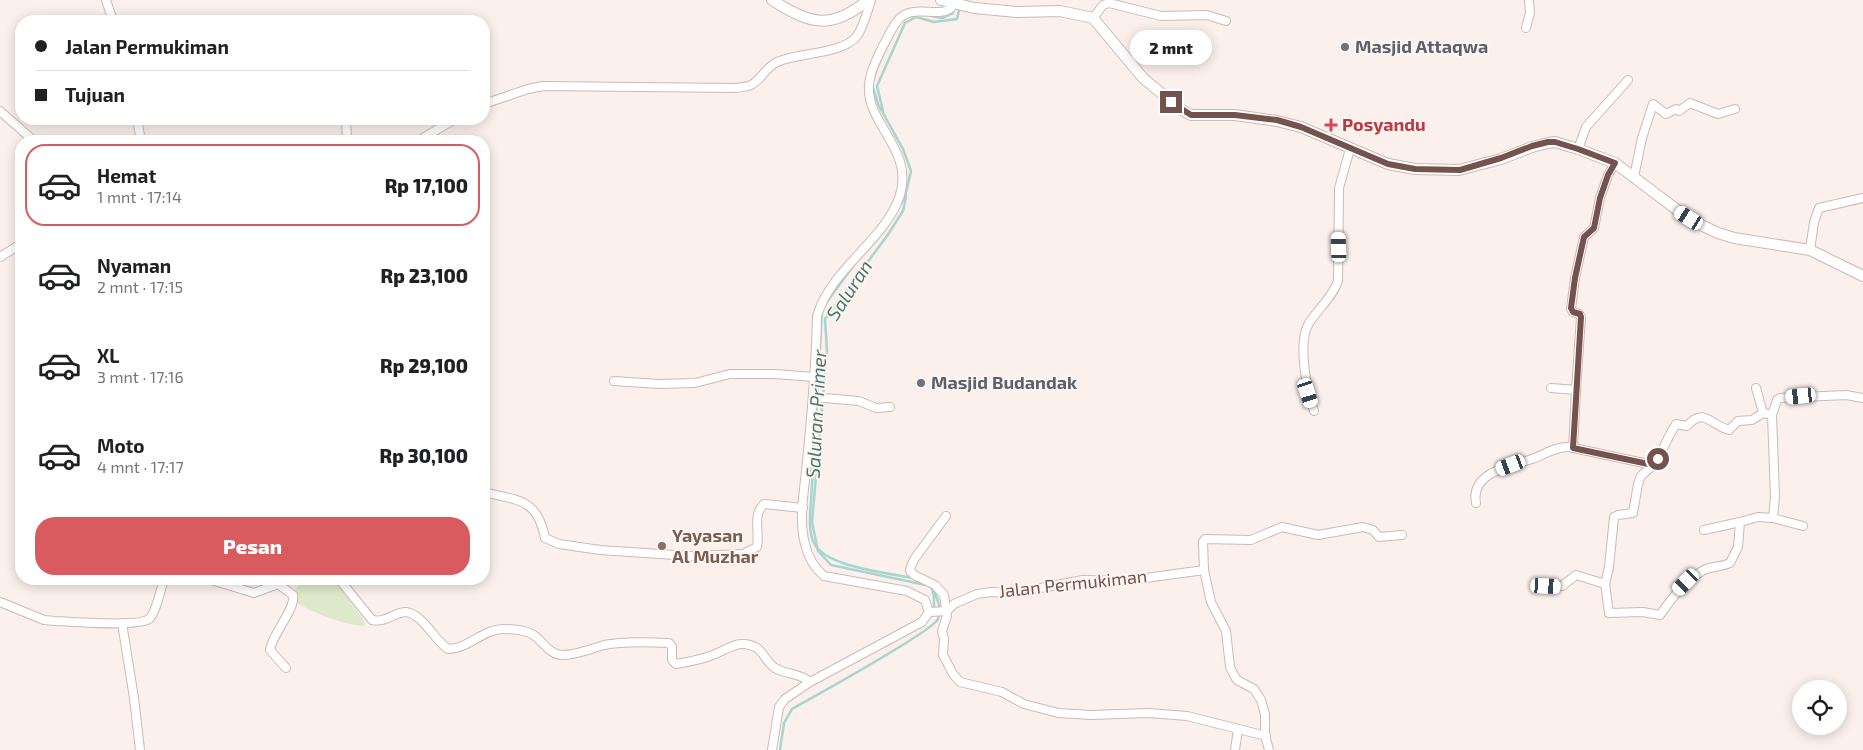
<!DOCTYPE html>
<html lang="id">
<meta charset="utf-8">
<style>
:root{--surface:#fff;--page:#f6f6f6;--text:#202124;--muted:#757577;--line:#e0e0e0;--accent:#da5b5f}
body{margin:0;font-family:"Exo 2",sans-serif;background:var(--page);color:var(--text);height:100vh;display:flex;flex-direction:column;font-size:19px;white-space:nowrap}
*{box-sizing:border-box;margin:0}
p{font-size:16px;color:var(--muted)}
.icon{flex:none;width:28px;height:28px;fill:none;stroke:currentColor;stroke-width:2;stroke-linecap:round;stroke-linejoin:round}
.map{position:relative;flex:1;overflow:hidden}
.sheet{position:absolute;left:15px;top:135px;width:475px;height:450px;display:flex;flex-direction:column;background:var(--surface);border-radius:20px;box-shadow:0 2px 12px #0003}
.sheet>*{flex:none}
.hud{position:absolute;left:15px;top:15px;width:475px;height:110px;border-radius:20px;box-shadow:0 2px 12px #0003;display:grid;align-content:center;height:110px;padding:0 20px;background:var(--surface)}
.controls{position:absolute;left:1792px;top:680px;display:grid;gap:10px}
.controls a{display:grid;place-items:center;width:55px;height:55px;border-radius:50%;background:var(--surface);box-shadow:0 2px 12px #0003;font-size:25px}
.end{position:absolute;width:22px;height:22px;margin:-11px;border:6px solid #74534f;background:#fff;box-shadow:0 0 0 2px #fff}
.from{border-radius:50%}
.bubble{position:absolute;height:35px;border-radius:18px;background:var(--surface);box-shadow:0 2px 12px #0003;font-size:16px;font-weight:800;line-height:35px;text-align:center}
.car{position:absolute;width:15px;height:30px;margin:-15px -8px;border-radius:6px;box-shadow:0 0 4px 1px #0007;background:linear-gradient(#fff 24%,#345 0 40%,#fff 0 76%,#345 0 86%,#fff 0)}
.hud b{display:flex;align-items:center;gap:18px;height:48px;font-size:19px}
.hud b+b{border-top:1px solid var(--line)}
.hud i{width:12px;height:12px;background:var(--text)}
ul{padding:9px 0 0;list-style:none}
li{display:flex;align-items:center;gap:15px;height:82px;margin:0 10px 8px;padding:0 10px;border:2px solid transparent;border-radius:20px}
li div{flex:1}
li b{display:block;font-size:19px}
li em{font-style:normal;font-weight:800}
li.active{border-color:var(--accent)}
li>.icon{width:45px;height:45px;stroke-width:1.5}
.action{display:flex;gap:10px;margin-top:auto;padding:10px 20px}
.action a{flex:1;height:58px;border-radius:20px;background:var(--accent);color:#fff;font-size:20px;font-weight:800;line-height:58px;text-align:center}
.map>svg:first-child{display:block}
.green{fill:#dee8ca}
.lines{fill:none;stroke-linecap:round;stroke-linejoin:round}
.stream{stroke:#a7d5d0;stroke-width:2.5}
.minor-casing{stroke:#cfb9b3;stroke-width:10}
.tertiary-casing{stroke:#cfb9b3;stroke-width:12}
.minor{stroke:#fff;stroke-width:8}
.tertiary{stroke:#fff;stroke-width:10}
.route{stroke:#74534f;stroke-width:6}
.worship-dot{fill:#6b7280;stroke:#fef5f1;stroke-width:2}
.health-dot{fill:#e0444e;stroke:#fef5f1;stroke-width:2}
.education-dot{fill:#8d6e63;stroke:#fef5f1;stroke-width:2}
.labels{text-anchor:middle;stroke-width:4;stroke-linejoin:round;paint-order:stroke}
.worship-label{font-size:18px;font-weight:bold;fill:#5b616d;stroke:#fef5f1;text-anchor:start}
.health-label{font-size:18px;font-weight:bold;fill:#be3a42;stroke:#fef5f1;text-anchor:start}
.education-label{font-size:18px;font-weight:bold;fill:#785e54;stroke:#fef5f1;text-anchor:start}
.street-label{font-size:18px;fill:#74534f;stroke:#fef5f1}
.water-label{font-size:19px;font-style:italic;fill:#447873;stroke:#fef5f1}
</style>
<div class="map">
<svg width="1863" height="750" viewBox="0 0 1863 750">
<rect width="100%" height="100%" fill="#fbf0eb"/>
<path class="green" d="M304 579H334L363 619 365 626C346 626 307 611 291 599L292 593Z"/>
<g class="lines">
<g class="stream">
<polyline points="932,16 942,18 953,13 954,8"/>
<polyline points="878,65 893,34"/>
<polyline points="873,87 878,104 903,149 911,171 905,197 898,208"/>
<polyline points="883,111 877,86 905,23 916,17 934,22 957,19 960,6"/>
<polyline points="906,197 903,211 887,236 825,319 827,351 812,522 818,551 831,565 926,585"/>
<polyline points="826,303 854,265"/>
<path d="M822 312 811 501C810 514 808 531 814 543 825 567 889 573 913 578"/>
<polyline points="927,585 932,588 934,597 934,611"/>
<path d="M780 750 784 723 792 709C813 697 932 632 938 619 942 609 938 602 935 593"/>
</g>
<g class="minor-casing">
<g id="minor">
<polyline points="106,0 113,21"/>
<polyline points="1093,18 1103,5 1109,3 1161,16 1207,15 1226,21"/>
<polyline points="1526,28 1530,13 1529,0"/>
<path d="M484 104 528 89 543 86 736 88C740 87 747 87 751 85 762 79 765 68 777 62 798 52 842 55 857 36 864 26 867 12 871 0"/>
<polyline points="0,111 34,141"/>
<polyline points="137,119 141,141"/>
<polyline points="346,119 347,141"/>
<polyline points="418,141 455,119"/>
<polyline points="1578,149 1586,127 1628,80"/>
<polyline points="1634,177 1642,138 1653,104 1666,114 1676,109 1679,111 1690,103 1718,114 1735,109"/>
<polyline points="1810,250 1814,222 1819,208 1863,198"/>
<polyline points="0,257 21,244"/>
<polyline points="614,381 659,384 695,383 730,374 775,374 814,377"/>
<polyline points="1551,388 1576,390 1581,317 1579,314 1573,312 1571,309 1575,278 1584,237 1594,228 1600,198 1608,175 1615,163"/>
<polyline points="1756,388 1763,413 1772,415 1777,400 1780,398 1846,395 1863,398"/>
<polyline points="813,397 859,401 876,408 890,407"/>
<path d="M1314 411C1307 391 1297 342 1309 323 1318 309 1332 298 1338 281L1339 188 1350 149"/>
<polyline points="1772,415 1775,497 1773,518"/>
<polyline points="1573,448 1576,390"/>
<path d="M484 492C517 501 537 497 545 538L559 544 600 550 690 556 743 554 757 547C760 534 752 514 764 504L803 508"/>
<path d="M1476 503C1470 472 1511 466 1532 459 1544 455 1556 446 1569 447L1653 465C1663 453 1667 437 1676 424L1687 426C1704 407 1709 424 1729 430L1738 421 1752 420 1763 413"/>
<polyline points="946,516 915,558 911,566 910,571 914,575 935,585 944,595 947,616 942,631 944,639 943,655 953,674 960,682 1002,692 1024,704 1058,713 1091,715 1149,713 1187,716 1266,736"/>
<polyline points="1704,530 1740,522"/>
<polyline points="1204,570 1211,602 1226,631 1230,667 1234,675 1237,680 1254,689 1261,700 1265,714 1265,735 1269,750"/>
<path d="M208 579 254 593 278 584 293 595C296 609 272 634 270 650L286 668"/>
<path d="M339 579 372 620C387 623 394 612 406 612 423 614 435 641 448 649 468 649 482 630 502 629 512 629 527 630 535 636 544 643 550 655 563 655 577 655 590 649 604 645 623 641 650 642 669 643L672 647V660L676 664C688 662 699 660 710 656 726 651 739 637 757 648 764 653 767 663 775 668 787 675 800 673 810 682"/>
<polyline points="278,584 289,579"/>
<path d="M1605 584 1609 613 1643 612 1660 615C1673 597 1684 581 1704 570 1712 566 1722 567 1730 563L1738 547 1740 522 1758 517 1773 518 1803 526"/>
<polyline points="1538,585 1562,586 1576,575 1605,584 1609,567 1614,517 1618,515 1633,513 1638,484 1641,476 1653,465"/>
<path d="M0 602 44 620 55 621C72 622 138 627 149 619 156 613 161 588 164 579"/>
<polyline points="929,612 947,611 954,604 977,594 991,592 1014,593 1083,580 1124,581 1204,570 1203,542 1205,539 1251,540 1282,527 1318,535 1363,527 1373,530 1379,537 1402,535"/>
<polyline points="122,623 134,698 140,750"/>
<path d="M772 750 779 707 785 699 810 682 922 622 929 612 925 600 907 591 824 576C813 567 808 557 805 544 798 518 805 487 807 461 812 412 816 364 817 316 831 268 886 240 900 195 914 149 866 124 869 85 870 72 877 58 883 46 888 37 893 24 901 17 916 5 939 18 951 8L954 0"/>
<polyline points="1235,750 1238,729"/>
</g>
</g>
<g class="tertiary-casing">
<g id="tertiary">
<path d="M772 0C810 24 831 31 868 0"/>
<polyline points="941,0 974,8 1017,12 1060,11 1093,18 1143,78 1180,109 1191,115 1235,115 1277,121 1301,127 1388,164 1415,169 1459,170 1501,159 1532,147 1548,143 1555,142 1578,149 1615,163 1676,209 1703,226 1718,233 1734,238 1810,250 1863,276"/>
</g>
</g>
<use href="#minor" class="minor"/>
<use href="#tertiary" class="tertiary"/>
</g>
<g class="lines">
<polyline class="route" points="1171,102 1191,115 1235,115 1277,120 1301,127 1388,164 1415,169 1460,170 1501,158 1532,146 1548,142 1555,142 1578,149 1615,163 1608,175 1600,198 1594,228 1584,237 1575,278 1571,308 1573,312 1580,314 1581,317 1573,448 1653,465 1658,459"/>
</g>
<g class="worship-dot">
<circle cx="1345" cy="47" r="5"/>
<circle cx="921" cy="383" r="5"/>
</g>
<path class="health-dot" d="M1328.5 117.5h5v5h5v5h-5v5h-5v-5h-5v-5h5z"/>
<circle class="education-dot" cx="662" cy="546" r="5"/>
<g class="labels">
<g class="worship-label">
<text x="1355" y="53">Masjid Attaqwa</text>
<text x="931" y="389">Masjid Budandak</text>
</g>
<g class="health-label">
<text x="1342" y="131">Posyandu</text>
</g>
<g class="education-label">
<text x="672" y="542">Yayasan<tspan x="672" dy="21">Al Muzhar</tspan></text>
</g>
<g class="street-label">
<text transform="translate(1073 584) rotate(-6)" y="6">Jalan Permukiman</text>
</g>
<g class="water-label">
<text transform="translate(849 290) rotate(-57)" y="7">Saluran</text>
<text transform="translate(816 414) rotate(-87)" y="7">Saluran Primer</text>
</g>
</g>
</svg>
<div class="controls">
<a><svg class="icon" aria-label="locate" viewBox="0 0 24 24"><circle cx="12" cy="12" r="6"/><path d="M12 2v4M12 18v4M2 12h4M18 12h4"/></svg></a>
</div>
<i class="end from" style="left:1658px;top:459px"></i>
<i class="end" style="left:1171px;top:102px"></i>
<div class="bubble" style="left:1130px;top:30px;width:82px">2 mnt</div>
<i class="car" style="left:1689px;top:218px;rotate:302deg"></i>
<i class="car" style="left:1339px;top:247px;rotate:358deg"></i>
<i class="car" style="left:1308px;top:393px;rotate:162deg"></i>
<i class="car" style="left:1801px;top:396px;rotate:264deg"></i>
<i class="car" style="left:1511px;top:465px;rotate:249deg"></i>
<i class="car" style="left:1686px;top:582px;rotate:224deg"></i>
<i class="car" style="left:1546px;top:586px;rotate:93deg"></i>
<div class="hud">
<b><i class="from"></i>Jalan Permukiman</b>
<b><i></i>Tujuan</b>
</div>
<section class="sheet">
<ul>
<li class="active"><svg class="icon" aria-label="car" viewBox="0 0 24 24"><path d="M5 17H2v-5l4-1 3-4h7l3 4 3 1v5h-3M9 17h6M6 11h13"/><circle cx="7" cy="17" r="2"/><circle cx="17" cy="17" r="2"/></svg><div><b>Hemat</b><p>1 mnt · 17:14</p></div><em>Rp 17,100</em></li>
<li><svg class="icon" aria-label="car" viewBox="0 0 24 24"><path d="M5 17H2v-5l4-1 3-4h7l3 4 3 1v5h-3M9 17h6M6 11h13"/><circle cx="7" cy="17" r="2"/><circle cx="17" cy="17" r="2"/></svg><div><b>Nyaman</b><p>2 mnt · 17:15</p></div><em>Rp 23,100</em></li>
<li><svg class="icon" aria-label="car" viewBox="0 0 24 24"><path d="M5 17H2v-5l4-1 3-4h7l3 4 3 1v5h-3M9 17h6M6 11h13"/><circle cx="7" cy="17" r="2"/><circle cx="17" cy="17" r="2"/></svg><div><b>XL</b><p>3 mnt · 17:16</p></div><em>Rp 29,100</em></li>
<li><svg class="icon" aria-label="car" viewBox="0 0 24 24"><path d="M5 17H2v-5l4-1 3-4h7l3 4 3 1v5h-3M9 17h6M6 11h13"/><circle cx="7" cy="17" r="2"/><circle cx="17" cy="17" r="2"/></svg><div><b>Moto</b><p>4 mnt · 17:17</p></div><em>Rp 30,100</em></li>
</ul>
<div class="action"><a>Pesan</a></div>
</section>
</div>
